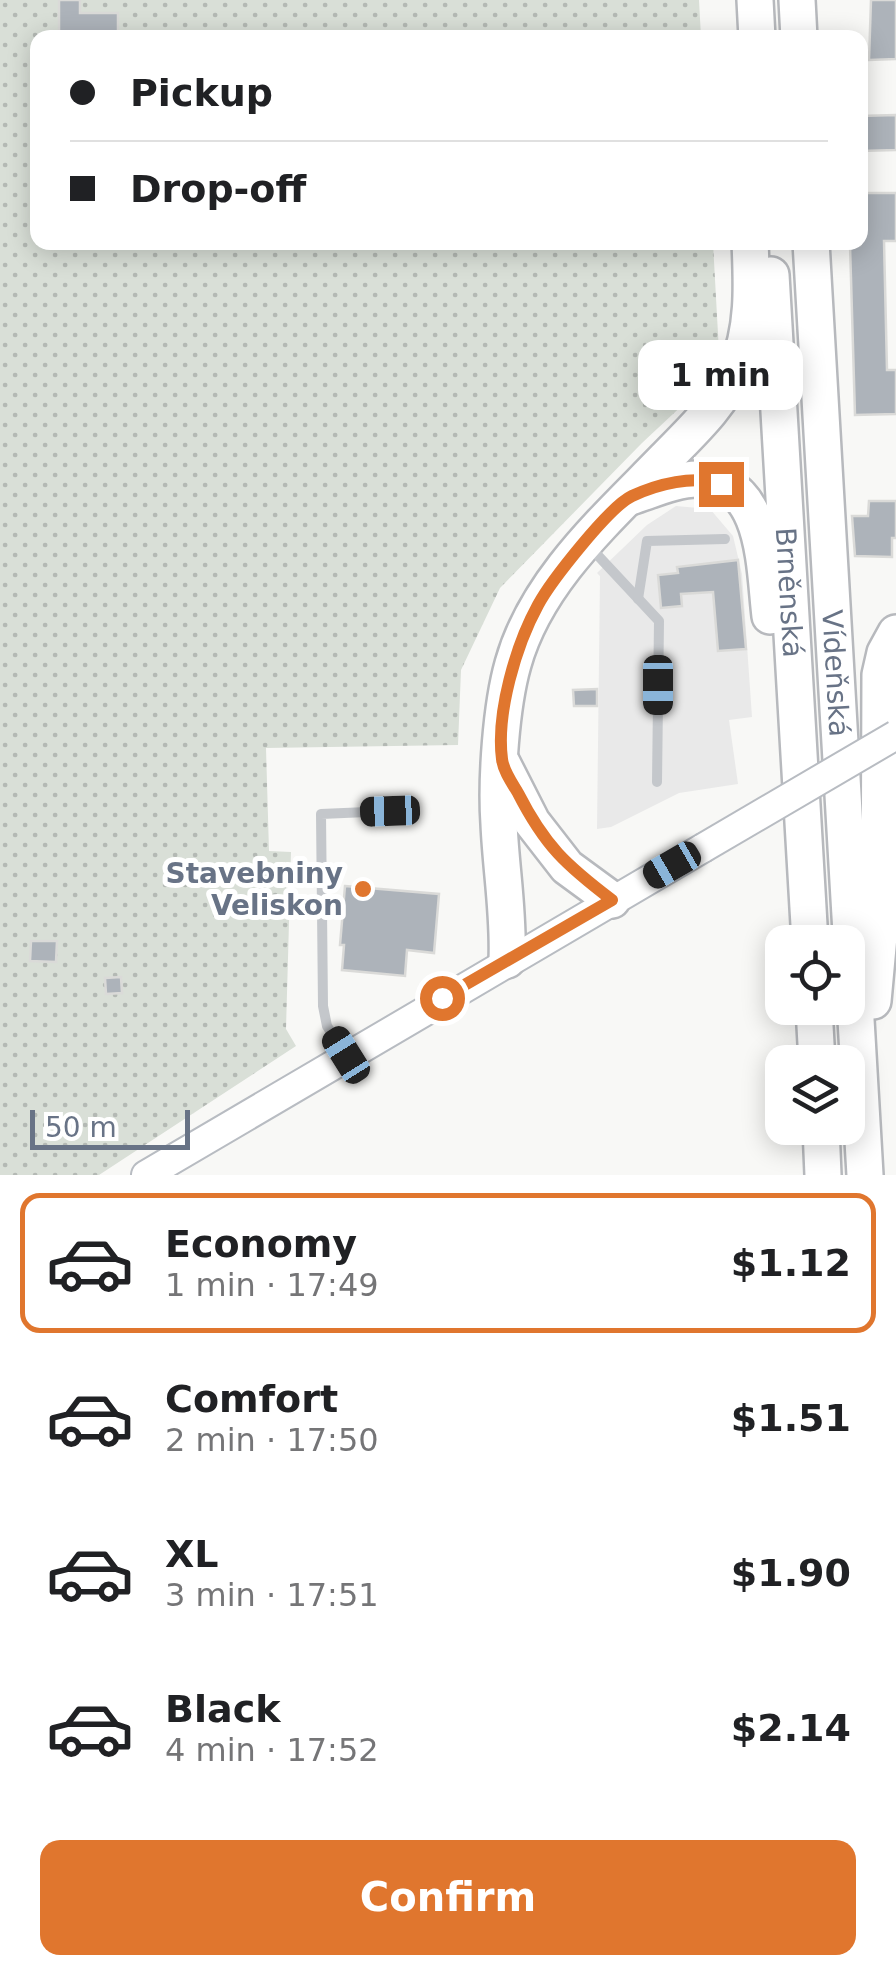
<!DOCTYPE html>
<meta charset="utf-8">
<style>
:root{--surface:#fff;--page:#f6f6f6;--text:#202124;--muted:#757577;--line:#e0e0e0;--accent:#e0762e}
body{margin:0;font-family:"DejaVu Sans",sans-serif;background:var(--page);color:var(--text);height:100vh;display:flex;flex-direction:column;font-size:38px;white-space:nowrap}
*{box-sizing:border-box;margin:0}
p{font-size:32px;color:var(--muted)}
.icon{flex:none;width:55px;height:55px;fill:none;stroke:currentColor;stroke-width:2;stroke-linecap:round;stroke-linejoin:round}
.map{position:relative;height:1175px;overflow:hidden}
.details{display:flex;flex-direction:column;background:var(--surface);flex:1}
.details>*{flex:none}
.guide{position:absolute;left:30px;top:30px;width:838px;height:220px;border-radius:20px;box-shadow:0 5px 25px #0003;display:grid;align-content:center;height:220px;padding:0 40px;background:var(--surface)}
.fabs{position:absolute;left:765px;top:925px;display:grid;gap:20px}
.fabs a{display:grid;place-items:center;width:100px;height:100px;border-radius:20px;background:var(--surface);box-shadow:0 5px 25px #0003;font-size:50px}
.scale{position:absolute;left:30px;bottom:25px;width:160px;box-sizing:border-box;padding-left:10px;border:5px solid #687386;border-top:0;font-size:28px;line-height:35px;white-space:nowrap;color:#687386;-webkit-text-stroke:8px #fff;paint-order:stroke}
.end{position:absolute;width:45px;height:45px;margin:-22px;border:12px solid #e0762e;background:#fff;box-shadow:0 0 0 5px #fff}
.from{border-radius:50%}
.bubble{position:absolute;height:70px;border-radius:20px;background:var(--surface);box-shadow:0 5px 25px #0003;font-size:32px;font-weight:700;line-height:70px;text-align:center}
.car{position:absolute;width:30px;height:60px;margin:-30px -15px;border-radius:12px;box-shadow:0 0 8px 2px #0007;background:linear-gradient(#222 24%,#8ab4d8 0 40%,#222 0 76%,#8ab4d8 0 86%,#222 0)}
.guide b{display:flex;align-items:center;gap:35px;height:95px;font-size:38px}
.guide b+b{border-top:2px solid var(--line)}
.guide i{width:25px;height:25px;background:var(--text)}
ul{padding:18px 0 0;list-style:none}
li{display:flex;align-items:center;gap:30px;height:140px;margin:0 20px 15px;padding:0 20px;border:5px solid transparent;border-radius:20px}
li div{flex:1}
li b{display:block;font-size:38px}
li em{font-style:normal;font-weight:700}
li.active{border-color:var(--accent)}
li>.icon{width:90px;height:90px;stroke-width:1.5}
.action{display:flex;gap:20px;margin-top:auto;padding:20px 40px}
.action a{flex:1;height:115px;border-radius:20px;background:var(--accent);color:#fff;font-size:40px;font-weight:700;line-height:115px;text-align:center}
.map>svg:first-child{display:block}
.built{fill:#e9e9e9}
.garden{fill:url(#garden-dots)}
.building{fill:#adb3ba;stroke:#dadad8;stroke-width:2.5}
.lines{fill:none;stroke-linecap:round;stroke-linejoin:round}
.secondary-casing{stroke:#b8bcc2;stroke-width:32}
.highway-casing{stroke:#b7b9bd;stroke-width:40}
.lane{stroke:#c4c7cb;stroke-width:10}
.secondary{stroke:#fff;stroke-width:28}
.highway{stroke:#fff;stroke-width:35}
.secondary-bridge-casing{stroke:#b8bcc2;stroke-width:32;stroke-linecap:butt}
.secondary-bridge{stroke:#fff;stroke-width:28}
.route{stroke:#e0762e;stroke-width:12}
.poi-dot{fill:#e0762e;stroke:#fff;stroke-width:4}
.labels{text-anchor:middle;stroke-width:10;stroke-linejoin:round;paint-order:stroke}
.street-label{font-size:28px;fill:#687386;stroke:#fff}
.poi-label{font-size:28px;font-weight:bold;fill:#687386;stroke:#fff;text-anchor:end}
</style>
<div class="map">
<svg width="896" height="1175" viewBox="0 0 896 1175">
<defs>
<pattern id="garden-dots" width="8" height="8" patternUnits="userSpaceOnUse" patternTransform="scale(2.5)"><rect width="8" height="8" fill="#d9dfd7"/><path d="M2 2h.1M6 6h.1" fill="none" stroke="#b4b9b4" stroke-width="1.8" stroke-linecap="round"/></pattern>
</defs>
<rect width="100%" height="100%" fill="#f8f8f6"/>
<polygon class="built" points="676,506 710,509 733,536 742,574 752,717 729,720 738,784 679,793 611,827 597,829 600,576 597,573 647,525"/>
<polygon class="garden" points="0,0 699,0 701,37 38,38 38,242 713,243 720,370 642,443 500,588 461,670 458,745 266,748 269,851 291,852 286,1029 296,1046 99,1175 0,1175"/>
<g class="building">
<polygon points="59,0 80,0 80,13 118,13 118,38 59,38"/>
<polygon points="871,0 896,0 896,59 869,60"/>
<polygon points="896,115 896,150 860,151 860,116"/>
<polygon points="860,193 896,193 896,241 884,241 887,370 896,370 896,414 855,415 850,245 860,245"/>
<polygon points="869,501 896,501 896,538 892,538 892,557 855,556 852,516 868,516"/>
<polygon points="738,560 746,649 718,651 713,592 681,594 682,606 661,608 658,575 678,573 677,567"/>
<polygon points="597,689 597,706 574,706 573,690"/>
<polygon points="345,886 439,894 434,953 407,950 405,976 342,970 344,945 340,945"/>
<polygon points="31,941 57,941 56,962 30,961"/>
<polygon points="121,977 122,993 106,994 105,978"/>
</g>
<g class="lines">
<g class="secondary-casing">
<polyline id="secondary" points="146,1175 703,848"/>
</g>
<g class="highway-casing">
<g id="highway">
<polyline points="755,0 757,38"/>
<polyline points="797,0 799,38"/>
<path id="s1" d="M811 242 865 1175"/>
<path id="s2" d="M771 275 810 942"/>
<path d="M630 497C652 490 676 479 698 479 767 479 764 568 770 616"/>
<polyline points="502,763 532,822 567,867 612,900"/>
<path d="M507 960C509 914 501 870 499 824 496 780 501 706 513 664 536 581 607 519 665 459 692 431 720 406 736 370 754 330 752 285 750 242"/>
<polyline points="873,1001 879,936 880,675 885,653 896,633"/>
<polyline points="814,1008 817,1062"/>
<polyline points="821,1128 823,1175"/>
</g>
</g>
<g class="lane">
<polyline points="589,546 659,621 657,782"/>
<polyline points="638,599 647,541 725,539"/>
<polyline points="345,1054 327,1026 323,1006 321,814 390,811"/>
</g>
<use href="#secondary" class="secondary"/>
<use href="#highway" class="highway"/>
<g class="secondary-bridge-casing">
<polyline id="secondary-bridge" points="703,848 896,735"/>
</g>
<use href="#secondary-bridge" class="secondary-bridge"/>
</g>
<g class="lines">
<path class="route" d="M442 998 612 900C566 865 545 846 518 793 512 783 503 770 502 759 496 713 516 645 538 605 551 581 609 507 632 496 658 484 693 475 721 484"/>
</g>
<circle class="poi-dot" cx="363" cy="889" r="10"/>
<g class="labels">
<g class="street-label">
<text dy="10" stroke="none"><textPath href="#s2" startOffset="318">Brněnská</textPath></text>
<text dy="10" stroke="none"><textPath href="#s1" startOffset="432">Vídeňská</textPath></text>
</g>
<g class="poi-label">
<text x="343" y="883">Stavebniny<tspan x="343" dy="32">Veliskon</tspan></text>
</g>
</g>
</svg>
<div class="fabs">
<a><svg class="icon" aria-label="locate" viewBox="0 0 24 24"><circle cx="12" cy="12" r="6"/><path d="M12 2v4M12 18v4M2 12h4M18 12h4"/></svg></a>
<a><svg class="icon" aria-label="layers" viewBox="0 0 24 24"><path d="M12 4l9 5-9 5-9-5zM3 14l9 5 9-5"/></svg></a>
</div>
<div class="scale">50 m</div>
<i class="end from" style="left:442px;top:998px"></i>
<i class="end" style="left:721px;top:484px"></i>
<div class="bubble" style="left:638px;top:340px;width:165px">1 min</div>
<i class="car" style="left:658px;top:685px;rotate:180deg"></i>
<i class="car" style="left:390px;top:811px;rotate:268deg"></i>
<i class="car" style="left:672px;top:865px;rotate:240deg"></i>
<i class="car" style="left:346px;top:1055px;rotate:328deg"></i>
<div class="guide">
<b><i class="from"></i>Pickup</b>
<b><i></i>Drop-off</b>
</div>
</div>
<section class="details">
<ul>
<li class="active"><svg class="icon" aria-label="car" viewBox="0 0 24 24"><path d="M5 17H2v-5l4-1 3-4h7l3 4 3 1v5h-3M9 17h6M6 11h13"/><circle cx="7" cy="17" r="2"/><circle cx="17" cy="17" r="2"/></svg><div><b>Economy</b><p>1 min · 17:49</p></div><em>$1.12</em></li>
<li><svg class="icon" aria-label="car" viewBox="0 0 24 24"><path d="M5 17H2v-5l4-1 3-4h7l3 4 3 1v5h-3M9 17h6M6 11h13"/><circle cx="7" cy="17" r="2"/><circle cx="17" cy="17" r="2"/></svg><div><b>Comfort</b><p>2 min · 17:50</p></div><em>$1.51</em></li>
<li><svg class="icon" aria-label="car" viewBox="0 0 24 24"><path d="M5 17H2v-5l4-1 3-4h7l3 4 3 1v5h-3M9 17h6M6 11h13"/><circle cx="7" cy="17" r="2"/><circle cx="17" cy="17" r="2"/></svg><div><b>XL</b><p>3 min · 17:51</p></div><em>$1.90</em></li>
<li><svg class="icon" aria-label="car" viewBox="0 0 24 24"><path d="M5 17H2v-5l4-1 3-4h7l3 4 3 1v5h-3M9 17h6M6 11h13"/><circle cx="7" cy="17" r="2"/><circle cx="17" cy="17" r="2"/></svg><div><b>Black</b><p>4 min · 17:52</p></div><em>$2.14</em></li>
</ul>
<div class="action"><a>Confirm</a></div>
</section>
